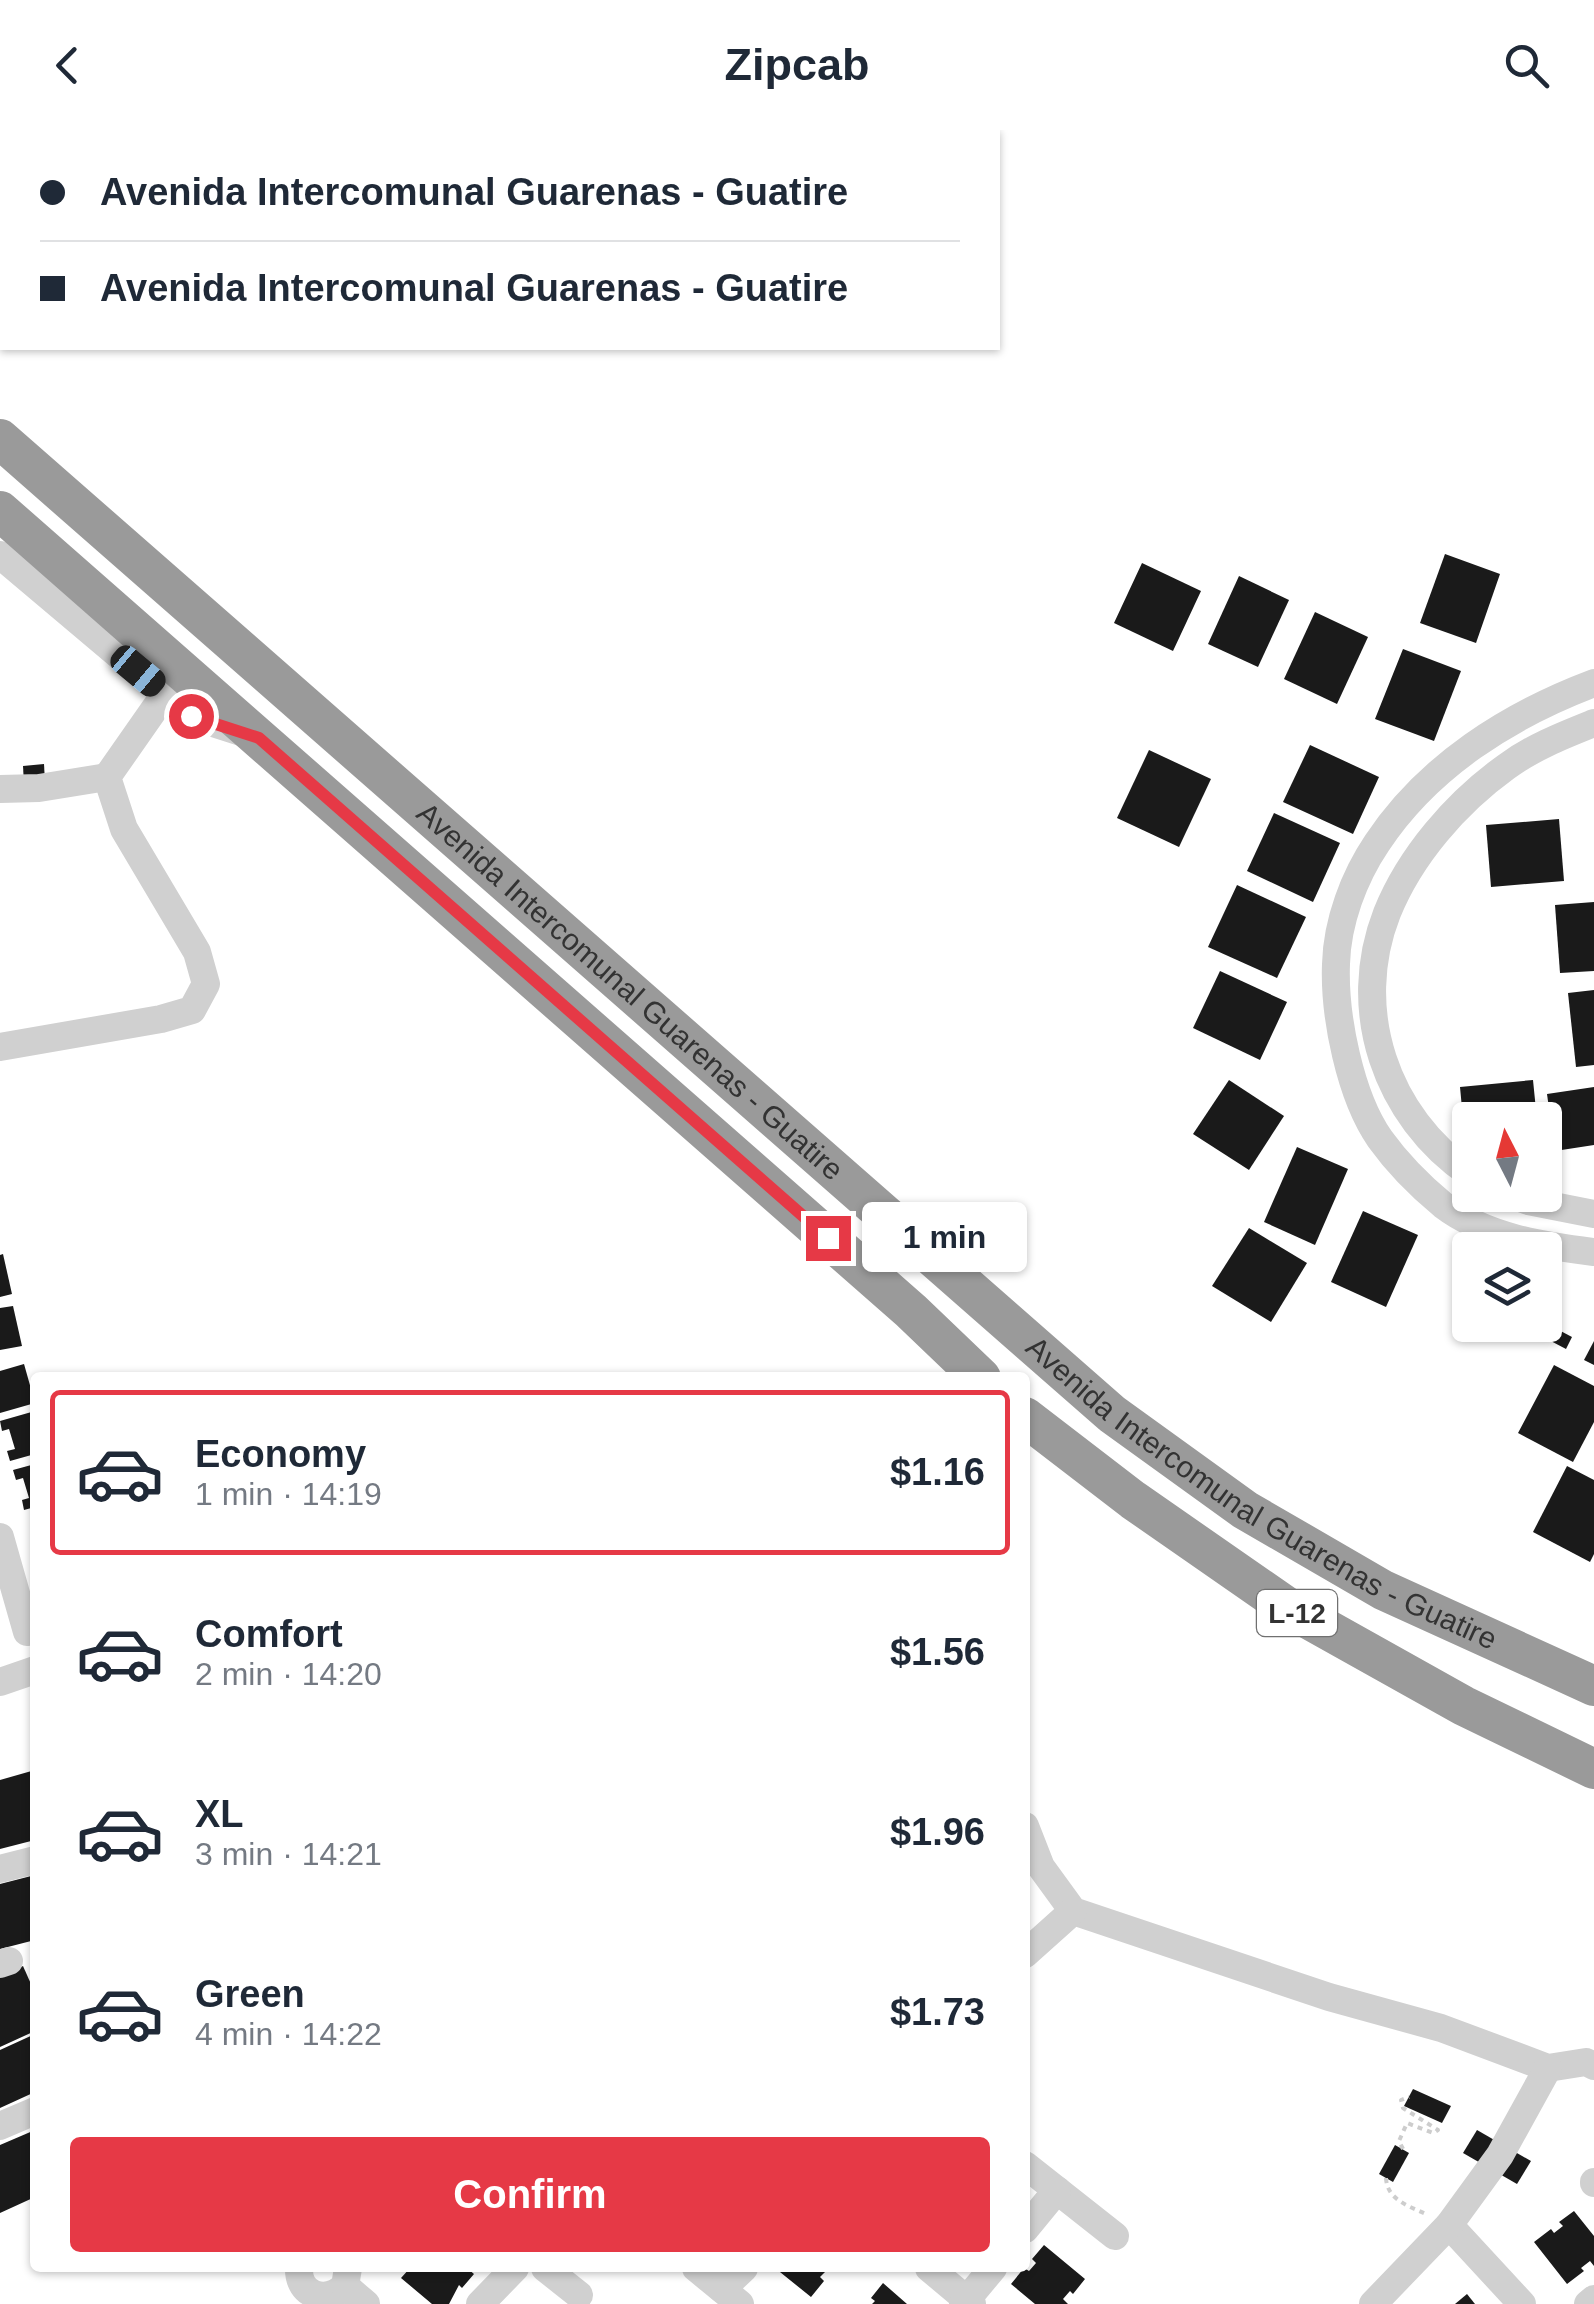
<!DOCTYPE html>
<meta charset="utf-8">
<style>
:root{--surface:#fff;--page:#f6f6f7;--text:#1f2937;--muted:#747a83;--line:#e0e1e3;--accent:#e63946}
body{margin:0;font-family:Arial,sans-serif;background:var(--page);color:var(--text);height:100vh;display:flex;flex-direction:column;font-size:38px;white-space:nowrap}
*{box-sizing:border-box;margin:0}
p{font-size:32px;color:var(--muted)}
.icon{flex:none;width:55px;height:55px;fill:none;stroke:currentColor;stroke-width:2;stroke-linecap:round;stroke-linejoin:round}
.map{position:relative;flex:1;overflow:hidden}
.panel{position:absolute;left:30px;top:1242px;width:1000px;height:900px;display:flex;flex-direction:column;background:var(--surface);border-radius:10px;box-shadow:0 2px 8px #0004}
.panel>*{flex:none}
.hud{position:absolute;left:0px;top:0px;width:1000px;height:220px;box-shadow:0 2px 8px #0004;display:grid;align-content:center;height:220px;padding:0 40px;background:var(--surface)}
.needle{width:65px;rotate:354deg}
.buttons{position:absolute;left:1452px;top:972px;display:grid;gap:20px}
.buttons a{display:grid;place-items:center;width:110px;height:110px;border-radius:10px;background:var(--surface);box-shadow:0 2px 8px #0004;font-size:50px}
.end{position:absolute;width:45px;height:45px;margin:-22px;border:12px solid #e63946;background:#fff;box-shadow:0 0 0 5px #fff}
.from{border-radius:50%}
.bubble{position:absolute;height:70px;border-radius:10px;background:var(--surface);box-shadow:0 2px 8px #0004;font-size:32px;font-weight:800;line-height:70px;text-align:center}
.car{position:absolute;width:30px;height:60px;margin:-30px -15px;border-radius:12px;box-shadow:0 0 8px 2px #0007;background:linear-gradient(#222 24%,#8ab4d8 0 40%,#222 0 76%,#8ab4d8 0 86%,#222 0)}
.hud b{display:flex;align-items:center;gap:35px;height:95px;font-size:38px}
.hud b+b{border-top:2px solid var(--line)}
.hud i{width:25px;height:25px;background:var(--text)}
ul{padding:18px 0 0;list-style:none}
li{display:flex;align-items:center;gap:30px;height:165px;margin:0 20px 15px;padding:0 20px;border:5px solid transparent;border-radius:10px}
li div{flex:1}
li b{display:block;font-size:38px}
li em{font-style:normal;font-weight:800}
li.selected{border-color:var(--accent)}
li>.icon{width:90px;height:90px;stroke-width:1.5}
.cta{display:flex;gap:20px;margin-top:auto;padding:20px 40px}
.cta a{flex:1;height:115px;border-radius:10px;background:var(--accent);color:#fff;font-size:40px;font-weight:800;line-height:115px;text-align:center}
header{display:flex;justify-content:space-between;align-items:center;height:130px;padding:0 40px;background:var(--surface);font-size:45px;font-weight:800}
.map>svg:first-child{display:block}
.building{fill:#1a1a1a}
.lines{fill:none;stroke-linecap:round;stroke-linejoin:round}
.path{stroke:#cdcdcd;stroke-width:4;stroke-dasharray:5 5;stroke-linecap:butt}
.minor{stroke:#d0d0d0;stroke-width:28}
.highway{stroke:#9a9a9a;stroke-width:40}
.route{stroke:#e63946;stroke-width:12}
.labels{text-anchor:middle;stroke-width:10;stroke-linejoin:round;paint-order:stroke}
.shield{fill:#fff;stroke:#707070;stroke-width:2.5}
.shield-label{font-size:28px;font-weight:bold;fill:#333}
.street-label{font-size:30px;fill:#333;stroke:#fff}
</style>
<header><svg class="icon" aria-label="back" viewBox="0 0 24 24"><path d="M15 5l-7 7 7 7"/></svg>Zipcab<svg class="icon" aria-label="search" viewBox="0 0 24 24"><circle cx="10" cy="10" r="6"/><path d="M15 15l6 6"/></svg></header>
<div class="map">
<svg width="1594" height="2174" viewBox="0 0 1594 2174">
<rect width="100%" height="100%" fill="#fff"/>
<g class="building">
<polygon points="1445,424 1500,444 1476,513 1420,493"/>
<polygon points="1142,433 1201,461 1173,521 1114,493"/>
<polygon points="1239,446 1289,470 1258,537 1208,514"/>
<polygon points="1315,482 1368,507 1337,574 1284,549"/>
<polygon points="1403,519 1461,541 1434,611 1375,589"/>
<polygon points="1310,615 1379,647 1353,704 1283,672"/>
<polygon points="1149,620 1211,649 1179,717 1117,688"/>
<polygon points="44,634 45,652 24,654 23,636"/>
<polygon points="1274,683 1340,713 1313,772 1247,741"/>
<polygon points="1559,689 1564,751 1491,757 1486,695"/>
<polygon points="1237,755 1306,787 1277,848 1208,817"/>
<polygon points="1594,772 1594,841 1560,843 1555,775"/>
<polygon points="1220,841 1287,872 1260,930 1193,898"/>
<polygon points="1594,860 1594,935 1576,937 1568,863"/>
<polygon points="1229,950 1284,986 1249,1040 1193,1004"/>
<polygon points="1533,950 1537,990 1470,990 1470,1021 1466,1021 1460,957"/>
<polygon points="1594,957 1594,1015 1555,1021 1547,964"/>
<polygon points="1297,1017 1348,1039 1315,1115 1264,1092"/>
<polygon points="1363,1081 1418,1105 1386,1177 1331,1152"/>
<polygon points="1249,1098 1307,1133 1271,1192 1212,1156"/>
<polygon points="3,1124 12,1164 0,1167 0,1125"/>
<polygon points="13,1176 22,1216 0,1220 0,1178"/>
<polygon points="1553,1197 1572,1207 1566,1219 1547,1209"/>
<polygon points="1594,1211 1594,1235 1584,1230"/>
<polygon points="24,1234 35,1273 0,1283 0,1241"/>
<polygon points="1554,1235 1594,1256 1594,1292 1573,1332 1518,1303"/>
<polygon points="35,1281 35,1324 10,1331 7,1321 15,1319 9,1299 2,1301 0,1291"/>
<polygon points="35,1334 35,1377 24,1380 22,1370 29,1368 23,1348 16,1350 13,1340"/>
<polygon points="1567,1336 1594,1350 1594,1424 1590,1432 1533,1402"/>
<polygon points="35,1640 35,1710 0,1719 0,1650"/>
<polygon points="35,1745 35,1810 0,1819 0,1754"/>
<polygon points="23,1836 35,1863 35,1901 0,1917 0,1847"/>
<polygon points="35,1904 35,1962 0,1978 0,1920"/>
<polygon points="1413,1959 1451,1976 1442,1993 1404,1976"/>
<polygon points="35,2000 35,2067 0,2083 0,2015"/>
<polygon points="1477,2000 1531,2031 1517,2054 1463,2023"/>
<polygon points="1395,2015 1409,2023 1393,2052 1379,2044"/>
<polygon points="1574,2081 1594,2106 1594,2136 1590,2131 1581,2138 1584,2141 1567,2154 1534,2112 1551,2099 1554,2103 1563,2096 1559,2092"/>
<polygon points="1044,2115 1085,2149 1073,2164 1070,2161 1063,2169 1068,2174 1035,2174 1011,2154 1024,2138 1029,2141 1036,2133 1032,2129"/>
<polygon points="410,2138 467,2138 474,2144 462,2158 459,2155 449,2174 432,2174 401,2148"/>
<polygon points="775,2138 835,2138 831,2142 828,2139 820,2147 824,2151 811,2167"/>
<polygon points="883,2153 907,2174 872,2174 875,2171 871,2168"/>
<polygon points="1467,2164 1475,2174 1455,2174"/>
</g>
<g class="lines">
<g class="path">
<polyline points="1403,2019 1399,2011 1407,1993 1433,2003 1438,2000 1403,1978 1401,1970 1409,1967"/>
<path d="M1386 2048C1387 2070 1409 2076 1428 2085"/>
</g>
<g class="minor">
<polyline points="0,425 191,586 247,604"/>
<path d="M1594 553C1509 585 1428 636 1377 713 1354 747 1337 792 1336 834 1334 886 1350 966 1380 1009 1398 1034 1420 1056 1443 1075 1485 1107 1543 1116 1594 1122"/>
<polyline points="0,659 39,658 107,647"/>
<polyline points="0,917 161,889 192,880 206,854 197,822 124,699 107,647 165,564"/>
<path d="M1470 1044C1386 987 1349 880 1387 783 1410 726 1456 673 1506 637 1533 617 1564 605 1594 593"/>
<polyline points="1512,1065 1528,1071 1594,1084"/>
<polyline points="0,1407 27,1502"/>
<polyline points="0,1552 35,1540"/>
<polyline points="1025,1696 1041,1737 1073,1781 1329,1867 1441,1898 1548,1938 1586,1932 1594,1936"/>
<polyline points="0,1739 35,1730"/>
<polyline points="1025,1824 1073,1781"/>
<polyline points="0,1834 9,1831"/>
<polyline points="0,1996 35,1981"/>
<polyline points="1025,2035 1115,2106"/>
<polyline points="1594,2052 1594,2053"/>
<polyline points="1449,2095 1522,2174"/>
<polyline points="1025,2099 1057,2060"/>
<path d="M299 2138C298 2166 326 2174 345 2156L348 2138"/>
<polyline points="545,2138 579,2165"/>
<polyline points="696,2138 740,2174"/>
<polyline points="929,2138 972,2174"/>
<polyline points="345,2156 366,2174"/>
<polyline points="722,2159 744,2138"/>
<polyline points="480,2174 515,2138"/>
<polyline points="963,2174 993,2138"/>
<polyline points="1373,2174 1449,2095 1500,2025 1548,1938"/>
<polyline points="1588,2174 1594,2169"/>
</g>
<g class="highway">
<path id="s1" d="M0 309 1112 1284 1245 1380 1383 1460 1594 1556"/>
<polyline points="0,381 911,1181 981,1248"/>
<polyline points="1025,1287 1133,1370 1287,1477 1464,1576 1594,1639"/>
</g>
</g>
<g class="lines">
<polyline class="route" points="191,586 259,608 828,1108"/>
</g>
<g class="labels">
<rect class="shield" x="1257" y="1460" width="80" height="46" rx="8"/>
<g class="shield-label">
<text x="1297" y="1493">L-12</text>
</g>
<g class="street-label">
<text dy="10" stroke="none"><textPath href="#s1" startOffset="838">Avenida Intercomunal Guarenas - Guatire</textPath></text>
<text dy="10" stroke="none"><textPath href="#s1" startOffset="1648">Avenida Intercomunal Guarenas - Guatire</textPath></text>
</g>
</g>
</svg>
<div class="buttons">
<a><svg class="needle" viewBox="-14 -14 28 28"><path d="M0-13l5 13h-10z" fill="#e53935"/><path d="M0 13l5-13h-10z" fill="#747a83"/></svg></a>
<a><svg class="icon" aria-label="layers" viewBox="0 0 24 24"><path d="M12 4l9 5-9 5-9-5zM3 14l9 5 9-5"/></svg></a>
</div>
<i class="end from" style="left:191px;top:586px"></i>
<i class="end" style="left:828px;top:1108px"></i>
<div class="bubble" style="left:862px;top:1072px;width:165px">1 min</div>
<i class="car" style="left:138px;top:541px;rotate:130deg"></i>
<div class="hud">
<b><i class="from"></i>Avenida Intercomunal Guarenas - Guatire</b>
<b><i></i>Avenida Intercomunal Guarenas - Guatire</b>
</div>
<section class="panel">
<ul>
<li class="selected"><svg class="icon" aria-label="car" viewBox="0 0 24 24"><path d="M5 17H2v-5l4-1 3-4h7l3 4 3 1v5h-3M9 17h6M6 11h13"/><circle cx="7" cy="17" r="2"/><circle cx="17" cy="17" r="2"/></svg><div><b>Economy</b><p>1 min · 14:19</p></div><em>$1.16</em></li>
<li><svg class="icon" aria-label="car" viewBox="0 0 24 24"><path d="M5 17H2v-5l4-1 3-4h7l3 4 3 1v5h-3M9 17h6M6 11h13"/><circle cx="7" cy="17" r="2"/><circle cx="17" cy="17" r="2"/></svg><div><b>Comfort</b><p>2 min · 14:20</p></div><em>$1.56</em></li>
<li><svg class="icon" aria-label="car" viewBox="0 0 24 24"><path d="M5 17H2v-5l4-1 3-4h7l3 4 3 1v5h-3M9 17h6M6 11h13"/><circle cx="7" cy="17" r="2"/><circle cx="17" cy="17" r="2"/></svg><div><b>XL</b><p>3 min · 14:21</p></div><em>$1.96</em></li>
<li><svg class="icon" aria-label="car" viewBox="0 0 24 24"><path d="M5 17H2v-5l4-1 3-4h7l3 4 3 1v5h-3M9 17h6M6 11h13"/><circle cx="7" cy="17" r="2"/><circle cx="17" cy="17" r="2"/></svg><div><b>Green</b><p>4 min · 14:22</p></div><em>$1.73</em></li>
</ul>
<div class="cta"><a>Confirm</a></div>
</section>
</div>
